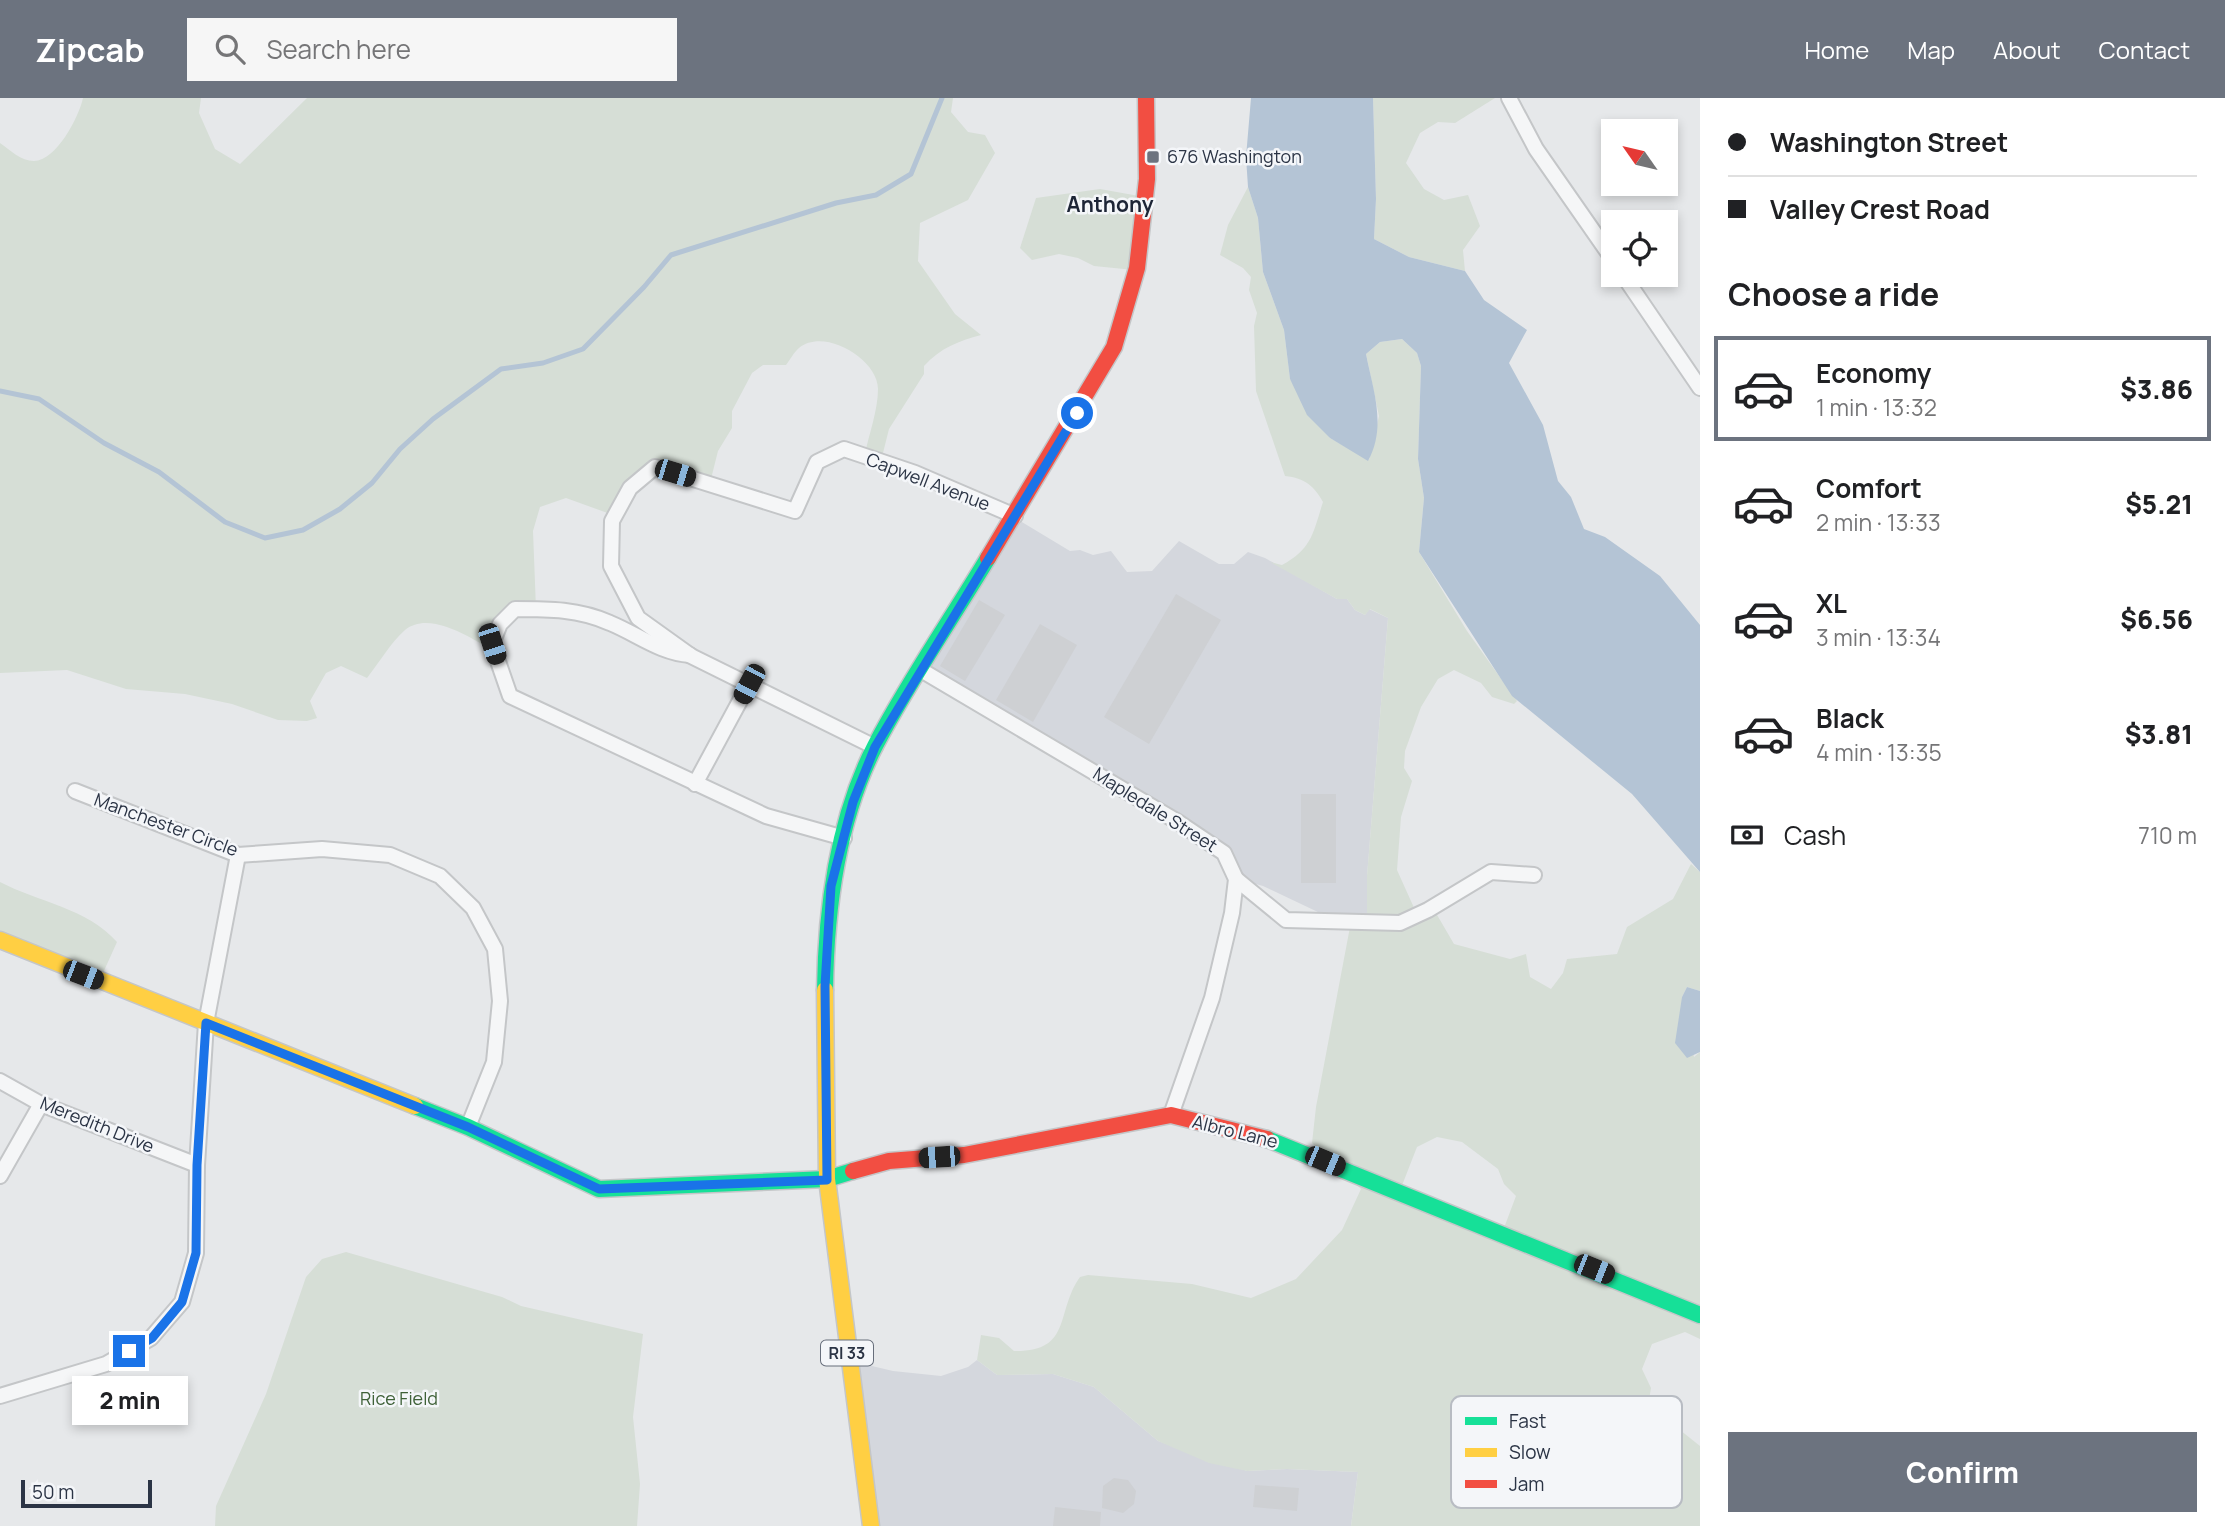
<!DOCTYPE html>
<meta charset="utf-8">
<style>
:root{--surface:#fff;--page:#f6f6f6;--text:#202124;--muted:#757577;--line:#e0e0e0;--accent:#6c737f}
body{margin:0;font-family:Manrope,sans-serif;background:var(--page);color:var(--text);height:100vh;display:flex;flex-direction:column;font-size:26px;white-space:nowrap}
*{box-sizing:border-box;margin:0}
p{font-size:23px;color:var(--muted)}
.icon{flex:none;width:38px;height:38px;fill:none;stroke:currentColor;stroke-width:2;stroke-linecap:round;stroke-linejoin:round}
.map{position:relative;flex:1;overflow:hidden}
.panel{display:flex;flex-direction:column;background:var(--surface);width:525px}
.panel>*{flex:none}
.top-card{display:grid;align-content:center;height:154px;padding:0 28px;background:var(--surface)}
.needle{width:46px;rotate:304deg}
.controls{position:absolute;left:1601px;top:21px;display:grid;gap:14px}
.controls a{display:grid;place-items:center;width:77px;height:77px;border-radius:0px;background:var(--surface);box-shadow:0 4px 10px #0003;font-size:35px}
.scale{position:absolute;left:21px;bottom:18px;width:131px;box-sizing:border-box;padding-left:7px;border:4px solid #2b3445;border-top:0;font-size:19px;line-height:24px;white-space:nowrap;color:#2b3445;-webkit-text-stroke:5px #f4f6f9;paint-order:stroke}
.end{position:absolute;width:32px;height:32px;margin:-16px;border:9px solid #1a73e8;background:#fff;box-shadow:0 0 0 4px #fff}
.from{border-radius:50%}
.bubble{position:absolute;height:49px;border-radius:0px;background:var(--surface);box-shadow:0 4px 10px #0003;font-size:23px;font-weight:800;line-height:49px;text-align:center}
.car{position:absolute;width:21px;height:42px;margin:-21px -10px;border-radius:9px;box-shadow:0 0 5px 2px #0007;background:linear-gradient(#222 24%,#8ab4d8 0 40%,#222 0 76%,#8ab4d8 0 86%,#222 0)}
.top-card b{display:flex;align-items:center;gap:24px;height:66px;font-size:26px}
.top-card b+b{border-top:2px solid var(--line)}
.top-card i{width:18px;height:18px;background:var(--text)}
ul{padding:0;list-style:none}
li{display:flex;align-items:center;gap:21px;height:105px;margin:0 14px 10px;padding:0 14px;border:4px solid transparent;border-radius:0px}
li div{flex:1}
li b{display:block;font-size:26px}
li em{font-style:normal;font-weight:800}
li.selected{border-color:var(--accent)}
li>.icon{width:63px;height:63px;stroke-width:1.5}
h2{padding:0 28px;font-size:32px;line-height:84px}
.pay{display:flex;align-items:center;gap:18px;height:77px;padding:0 28px;font-size:26px}
.pay p{margin-inline-start:auto}
.button{display:flex;gap:14px;margin-top:auto;padding:14px 28px}
.button a{flex:1;height:80px;border-radius:0px;background:var(--accent);color:#fff;font-size:28px;font-weight:800;line-height:80px;text-align:center}
header{display:flex;align-items:center;gap:42px;box-sizing:border-box;height:98px;padding:0 35px;background:var(--accent);color:#fff}
header strong{font-size:33px}
nav{display:flex;gap:38px;margin-inline-start:auto;font-size:24px}
.search{width:490px;height:63px;background:var(--page);display:flex;align-items:center;gap:18px;box-sizing:border-box;padding:0 24px;border-radius:0px;color:var(--muted);font-size:26px}
main{display:flex;flex:1;min-height:0}
.map>svg:first-child{display:block}
.built{fill:#d4d7dd}
.green{fill:#d6ded6;fill-rule:evenodd}
.water{fill:#b4c4d5}
.lines{fill:none;stroke-linecap:round;stroke-linejoin:round}
.stream{stroke:#b4c4d5;stroke-width:5}
.building{fill:#ced0d3}
.street-casing{stroke:#c4c6c8;stroke-width:18}
.fast-casing{stroke:#c4c6c8;stroke-width:19}
.slow-casing{stroke:#c4c6c8;stroke-width:19}
.jam-casing{stroke:#c4c6c8;stroke-width:19}
.street{stroke:#f5f6f7;stroke-width:14}
.fast{stroke:#16e098;stroke-width:16}
.slow{stroke:#ffcf43;stroke-width:16}
.jam{stroke:#f24e42;stroke-width:16}
.route{stroke:#1a73e8;stroke-width:9}
.poi-dot{fill:#6c737f;stroke:#f4f6f9;stroke-width:2.5}
.labels{text-anchor:middle;stroke-width:5;stroke-linejoin:round;paint-order:stroke}
.shield{fill:#f4f6f9;stroke:#676e7b;stroke-width:2}
.shield-label{font-size:16px;font-weight:bold;fill:#2b3445}
.poi-label{font-size:18px;fill:#2b3445;stroke:#f4f6f9;text-anchor:start}
.street-label{font-size:18px;fill:#2b3445;stroke:#f4f6f9}
.park-label{font-size:18px;fill:#3f6138;stroke:#f4f6f9}
.quarter-label{font-size:21px;font-weight:bold;fill:#1d2536;stroke:#f4f6f9}
.key{fill:#f4f6f9;stroke:#b8bcc3;stroke-width:2}
.key-label{font-size:19px;fill:#2b3445}
</style>
<header>
<strong>Zipcab</strong>
<div class="search"><svg class="icon" aria-label="search" viewBox="0 0 24 24"><circle cx="10" cy="10" r="6"/><path d="M15 15l6 6"/></svg>Search here</div>
<nav><a>Home</a><a>Map</a><a>About</a><a>Contact</a></nav>
</header>
<main>
<div class="map">
<svg width="1700" height="1428" viewBox="0 0 1700 1428">
<rect width="100%" height="100%" fill="#e6e8ea"/>
<g class="built">
<polygon points="1015,420 1070,453 1080,452 1093,457 1111,453 1127,474 1152,473 1179,443 1219,466 1234,466 1248,454 1265,460 1337,501 1347,501 1355,512 1365,517 1369,511 1388,520 1367,778 1367,821 1320,815 1263,788 1238,781 1223,751 939,582 924,565"/>
<polygon points="977,1262 997,1277 1053,1276 1094,1289 1158,1343 1247,1373 1287,1371 1358,1374 1351,1428 870,1428 855,1264 893,1273 941,1278 968,1269"/>
</g>
<g class="green">
<path d="M83 0H201L199 15 215 51 240 66 307 0H953L951 14 968 34 985 37 995 55 968 102 920 125 918 163 955 216 981 237C959 243 940 250 924 268V276L889 331 882 359 865 356C869 336 878 312 878 291 878 261 824 229 799 250 794 254 790 262 786 267H763L752 275 732 313V330L718 353 711 381 654 369 613 417 566 400 540 409 533 433 536 511 517 516 501 538 502 558C479 545 431 510 405 532 391 544 379 565 367 580L341 568 326 575 310 603 317 620 307 623 278 622 232 606 185 596 126 591 67 572 0 575V45C10 52 21 63 34 63 56 63 79 19 83 0Z"/>
<polygon points="1373,0 1495,0 1455,25 1438,24 1420,35 1406,65 1424,91 1444,102 1468,97 1480,128 1463,152 1465,173 1409,159 1374,141 1376,101"/>
<path d="M1248 89 1258 120 1263 174 1284 232 1290 281 1330 340 1369 362 1379 318 1366 256 1380 244 1402 241 1417 255 1421 268 1418 361 1424 400 1419 454 1467 533 1517 603 1514 606 1492 599 1481 585 1454 572 1438 581 1421 609 1405 653 1404 670 1412 683 1401 719 1397 772 1415 812 1433 810 1454 846 1510 861 1526 856 1530 879 1551 891 1563 875 1567 861 1617 856 1627 829 1673 801 1691 766 1700 774V893L1687 889 1682 899 1694 959 1700 954V1241L1685 1234 1652 1246 1642 1271 1651 1290 1649 1302 1655 1312 1700 1348V1428H1351L1358 1374 1287 1371 1247 1373 1209 1365 1158 1343 1094 1289 1053 1276 997 1277 977 1262 981 1237 999 1240 1014 1253C1073 1254 1055 1214 1080 1179L1088 1177 1192 1186 1251 1200 1296 1181 1342 1132 1361 1091 1312 1045 1316 1009 1350 829 1367 820V778L1388 520 1370 511 1365 517 1355 512 1347 501H1337L1270 464 1282 467C1312 451 1313 435 1323 404 1314 388 1305 380 1285 378L1256 293 1254 228 1257 215 1249 192 1251 179 1243 170 1220 157 1228 127ZM1437 1039 1462 1044 1498 1071 1504 1086 1516 1098 1504 1130 1401 1090 1417 1049Z"/>
<polygon points="1100,91 1139,98 1134,172 1094,168 1078,160 1059,156 1032,162 1020,150 1036,100"/>
<path d="M0 784C38 804 87 810 117 844L103 875 0 841Z"/>
<polygon points="346,1154 502,1199 521,1208 643,1236 633,1319 640,1386 637,1428 215,1428 216,1408 266,1296 306,1179 322,1161"/>
</g>
<g class="water">
<path d="M1251 0H1373L1376 101 1374 141 1409 159 1465 173 1484 202 1527 232 1509 265 1543 327 1558 383 1571 399 1584 431 1605 439 1660 478 1700 527V774L1632 696 1512 598 1419 454 1424 400 1418 361 1421 268 1417 255 1402 241 1380 244 1366 256C1373 292 1387 328 1368 363L1330 340 1307 317 1290 281 1284 232 1263 174 1258 120 1248 89 1246 59Z"/>
<polygon points="1687,889 1700,893 1700,954 1687,960 1675,945 1682,899"/>
</g>
<g class="lines">
<polyline class="stream" points="0,293 39,301 104,345 159,374 225,424 265,440 303,432 340,411 372,385 400,351 433,321 501,271 543,265 583,251 644,189 671,157 836,105 876,97 911,76 942,0"/>
</g>
<g class="building">
<polygon points="1176,496 1221,522 1149,646 1104,619"/>
<polygon points="979,502 1005,517 965,583 940,568"/>
<polygon points="1040,526 1077,547 1033,624 996,602"/>
<rect x="1301" y="696" width="35" height="89"/>
<polygon points="1114,1380 1128,1382 1136,1393 1134,1406 1123,1415 1102,1410 1103,1388"/>
<polygon points="1255,1387 1299,1390 1297,1413 1253,1409"/>
<polygon points="1055,1409 1101,1414 1100,1428 1053,1428"/>
</g>
<g class="lines">
<g class="street-casing">
<g id="street">
<polyline points="1509,0 1536,51 1614,163"/>
<polyline points="1623,177 1700,290"/>
<path d="M690 557C660 555 637 536 610 525 579 511 549 511 515 511L500 526 492 546 510 598 766 718 844 740"/>
<polyline points="921,572 1178,724 1224,755 1236,781 1232,815 1212,900 1171,1017"/>
<polyline points="875,649 691,558 638,520 611,468 612,423 630,390 655,369 795,413 817,364 844,351 915,375 1015,418"/>
<polyline points="695,686 749,586"/>
<polyline points="75,693 238,757 322,751 390,757 440,778 473,810 495,851 500,903 494,964 468,1029"/>
<polyline points="1236,781 1286,822 1400,825 1428,812 1491,774 1534,777"/>
<polyline points="0,983 41,1006 197,1067"/>
<polyline points="0,1078 41,1006"/>
<polyline points="0,1298 106,1266 151,1240 182,1204 196,1155 197,1067 206,925 238,757"/>
</g>
</g>
<g class="fast-casing">
<g id="fast">
<path d="M825 892C826 810 837 723 875 648 908 584 951 522 988 460"/>
<polyline points="415,1008 468,1029 599,1091 827,1081 853,1073"/>
<polyline points="1267,1041 1700,1217"/>
</g>
</g>
<g class="slow-casing">
<g id="slow">
<polyline points="0,842 415,1008"/>
<polyline points="825,892 827,1081 871,1428"/>
</g>
</g>
<g class="jam-casing">
<g id="jam">
<polyline points="988,460 1114,249 1137,170 1147,81 1146,0"/>
<polyline points="853,1073 889,1063 964,1057 1171,1017 1267,1041"/>
</g>
</g>
<use href="#street" class="street"/>
<use href="#fast" class="fast"/>
<use href="#slow" class="slow"/>
<use href="#jam" class="jam"/>
</g>
<g class="lines">
<polyline class="route" points="129,1253 152,1240 182,1204 196,1155 197,1067 206,925 468,1029 599,1091 827,1082 825,888 831,788 853,704 875,649 1077,315"/>
</g>
<rect class="poi-dot" x="1146" y="52" width="14" height="14" rx="3.5"/>
<g class="labels">
<rect class="shield" x="821" y="1242.5" width="52" height="25" rx="5"/>
<g class="shield-label">
<text x="847" y="1261">RI 33</text>
</g>
<g class="poi-label">
<text x="1167" y="65">676 Washington</text>
</g>
<g class="street-label">
<text transform="translate(928 384) rotate(21)" y="6">Capwell Avenue</text>
<text transform="translate(1155 712) rotate(32)" y="6">Mapledale Street</text>
<text transform="translate(166 727) rotate(20)" y="6">Manchester Circle</text>
<text transform="translate(97 1027) rotate(22)" y="6">Meredith Drive</text>
<text transform="translate(1235 1034) rotate(14)" y="6">Albro Lane</text>
</g>
<g class="park-label">
<text x="399" y="1307">Rice Field</text>
</g>
<g class="quarter-label">
<text x="1110" y="114">Anthony</text>
</g>
</g>
<rect x="1451" y="1298" width="231" height="112" rx="10" class="key"/>
<rect x="1465" y="1319" width="32" height="8" fill="#16e098"/>
<rect x="1465" y="1350" width="32" height="9" fill="#ffcf43"/>
<rect x="1465" y="1382" width="32" height="8" fill="#f24e42"/>
<g class="key-label">
<text x="1509" y="1330">Fast</text>
<text x="1509" y="1361">Slow</text>
<text x="1509" y="1393">Jam</text>
</g>
</svg>
<div class="controls">
<a><svg class="needle" viewBox="-14 -14 28 28"><path d="M0-13l5 13h-10z" fill="#e53935"/><path d="M0 13l5-13h-10z" fill="#757577"/></svg></a>
<a><svg class="icon" aria-label="locate" viewBox="0 0 24 24"><circle cx="12" cy="12" r="6"/><path d="M12 2v4M12 18v4M2 12h4M18 12h4"/></svg></a>
</div>
<div class="scale">50 m</div>
<i class="end from" style="left:1077px;top:315px"></i>
<i class="end" style="left:129px;top:1253px"></i>
<div class="bubble" style="left:72px;top:1278px;width:116px">2 min</div>
<i class="car" style="left:675px;top:375px;rotate:107deg"></i>
<i class="car" style="left:492px;top:546px;rotate:162deg"></i>
<i class="car" style="left:749px;top:586px;rotate:208deg"></i>
<i class="car" style="left:83px;top:877px;rotate:111deg"></i>
<i class="car" style="left:939px;top:1059px;rotate:266deg"></i>
<i class="car" style="left:1325px;top:1063px;rotate:113deg"></i>
<i class="car" style="left:1594px;top:1171px;rotate:112deg"></i>
</div>
<section class="panel">
<div class="top-card">
<b><i class="from"></i>Washington Street</b>
<b><i></i>Valley Crest Road</b>
</div>
<h2>Choose a ride</h2>
<ul>
<li class="selected"><svg class="icon" aria-label="car" viewBox="0 0 24 24"><path d="M5 17H2v-5l4-1 3-4h7l3 4 3 1v5h-3M9 17h6M6 11h13"/><circle cx="7" cy="17" r="2"/><circle cx="17" cy="17" r="2"/></svg><div><b>Economy</b><p>1 min · 13:32</p></div><em>$3.86</em></li>
<li><svg class="icon" aria-label="car" viewBox="0 0 24 24"><path d="M5 17H2v-5l4-1 3-4h7l3 4 3 1v5h-3M9 17h6M6 11h13"/><circle cx="7" cy="17" r="2"/><circle cx="17" cy="17" r="2"/></svg><div><b>Comfort</b><p>2 min · 13:33</p></div><em>$5.21</em></li>
<li><svg class="icon" aria-label="car" viewBox="0 0 24 24"><path d="M5 17H2v-5l4-1 3-4h7l3 4 3 1v5h-3M9 17h6M6 11h13"/><circle cx="7" cy="17" r="2"/><circle cx="17" cy="17" r="2"/></svg><div><b>XL</b><p>3 min · 13:34</p></div><em>$6.56</em></li>
<li><svg class="icon" aria-label="car" viewBox="0 0 24 24"><path d="M5 17H2v-5l4-1 3-4h7l3 4 3 1v5h-3M9 17h6M6 11h13"/><circle cx="7" cy="17" r="2"/><circle cx="17" cy="17" r="2"/></svg><div><b>Black</b><p>4 min · 13:35</p></div><em>$3.81</em></li>
</ul>
<div class="pay"><svg class="icon" aria-label="cash" viewBox="0 0 24 24"><path d="M3 7h18v10H3z"/><circle cx="12" cy="12" r="2"/></svg>Cash<p>710 m</p></div>
<div class="button"><a>Confirm</a></div>
</section>
</main>
